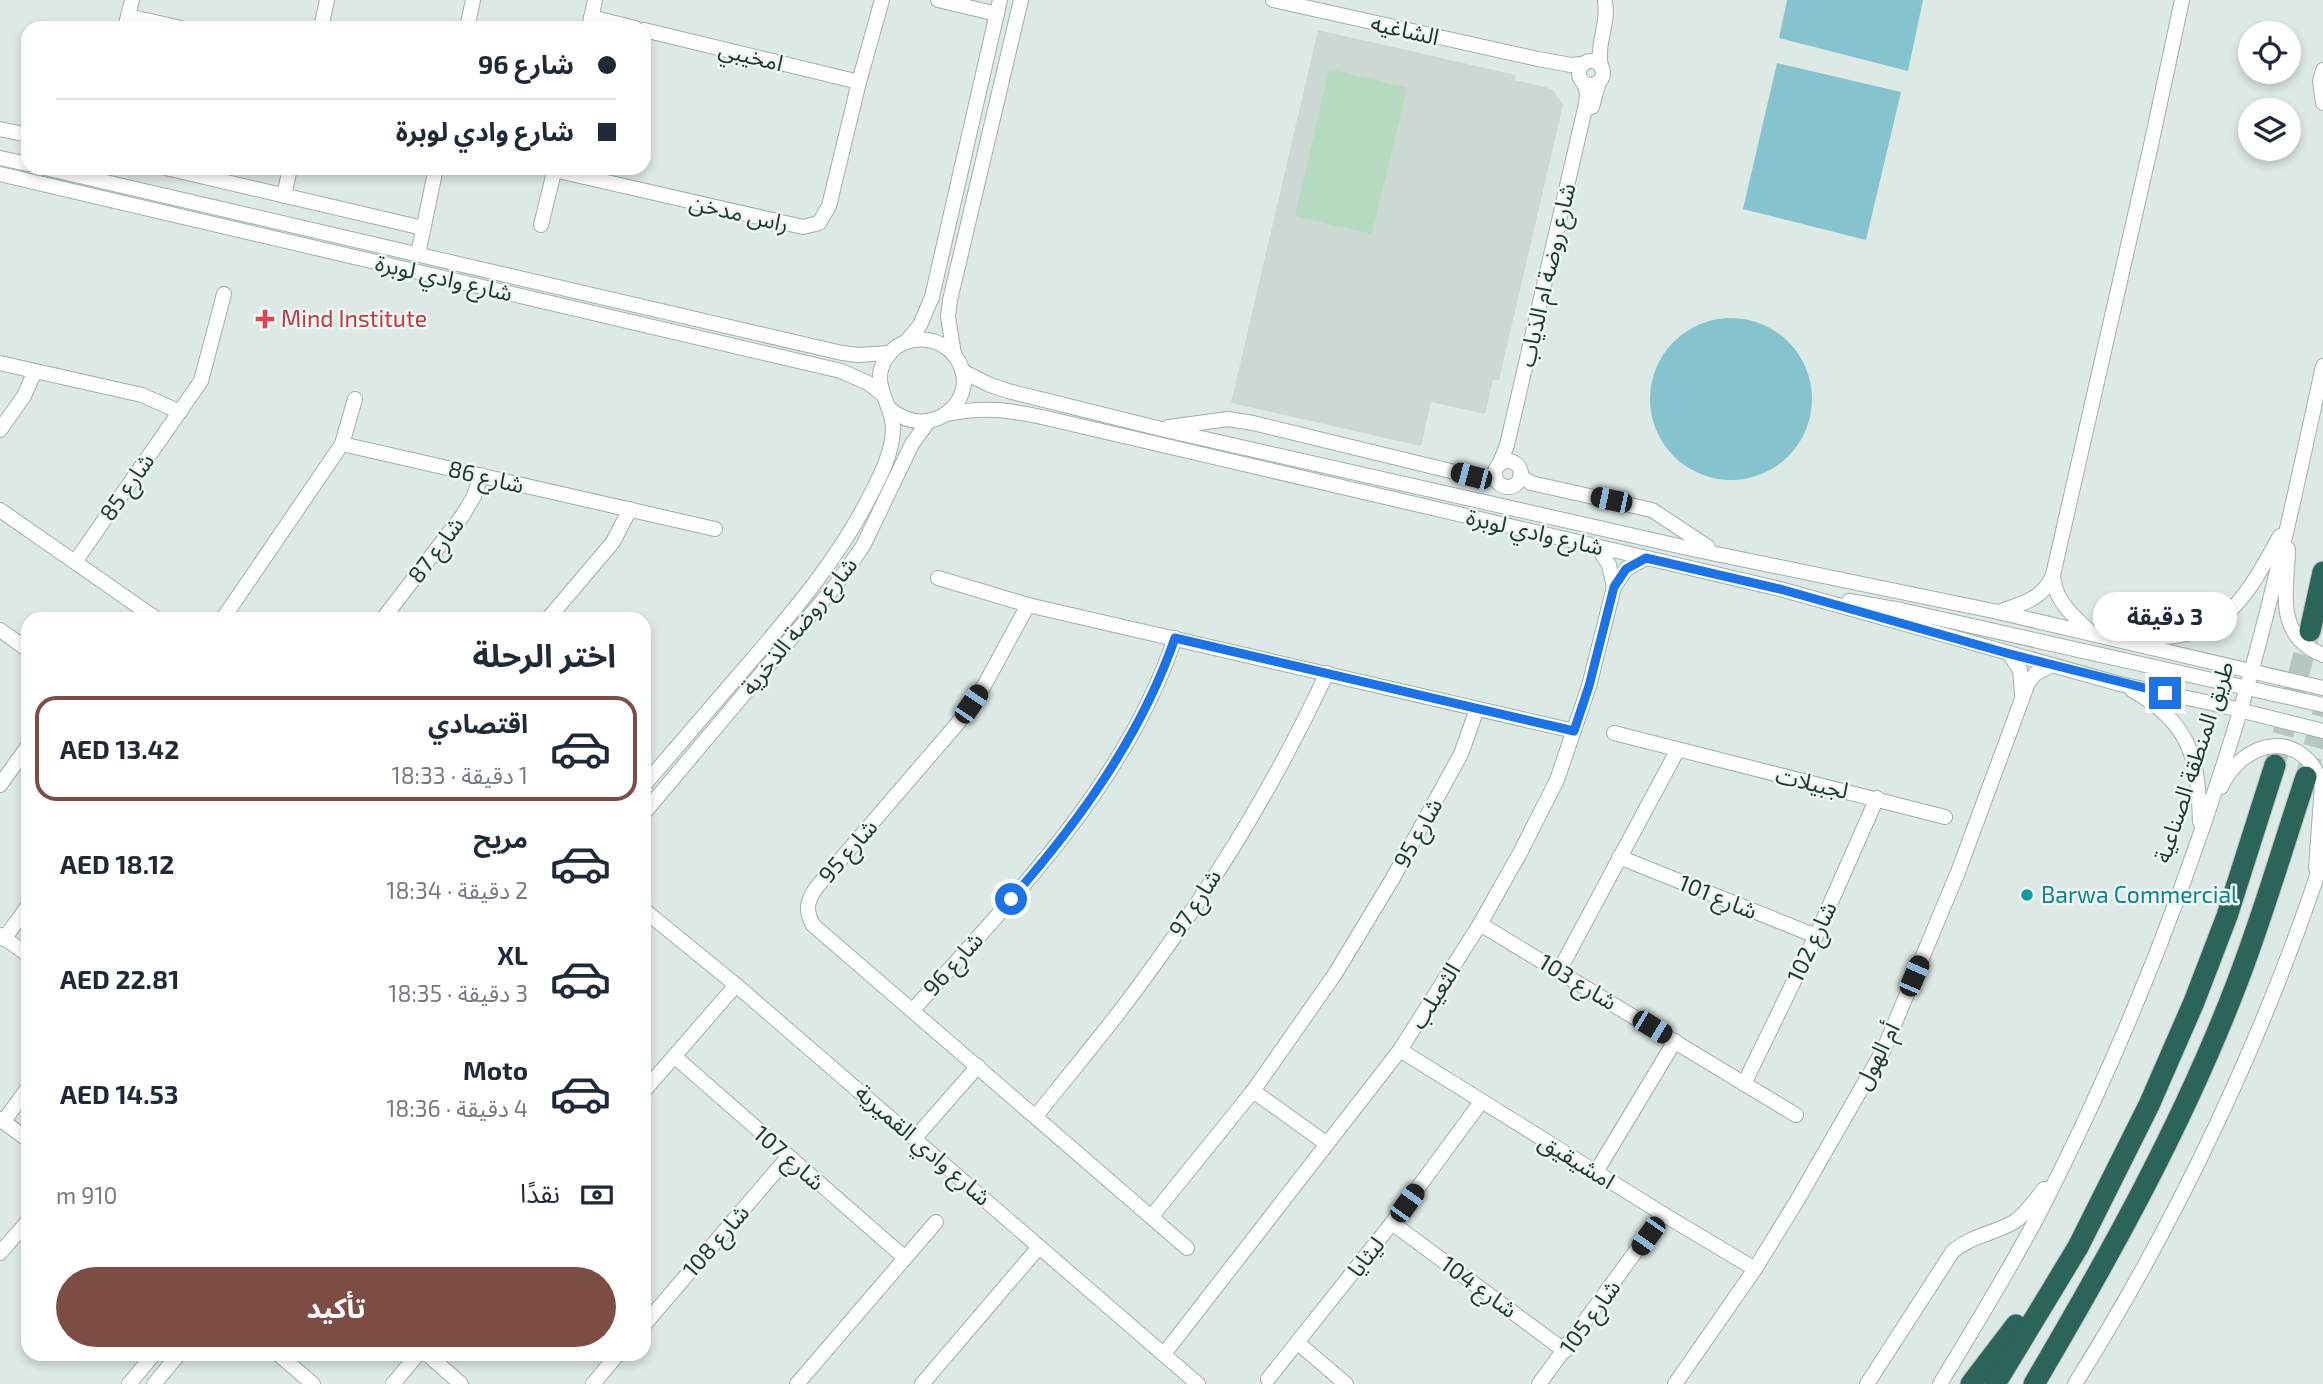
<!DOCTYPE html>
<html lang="ar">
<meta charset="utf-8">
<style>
:root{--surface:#fff;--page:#f6f6f7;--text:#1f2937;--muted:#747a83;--line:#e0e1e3;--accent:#7d4d44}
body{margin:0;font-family:"Exo 2","Noto Sans Arabic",sans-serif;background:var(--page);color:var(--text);direction:rtl;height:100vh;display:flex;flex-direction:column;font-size:26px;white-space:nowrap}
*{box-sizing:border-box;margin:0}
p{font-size:23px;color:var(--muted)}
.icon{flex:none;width:38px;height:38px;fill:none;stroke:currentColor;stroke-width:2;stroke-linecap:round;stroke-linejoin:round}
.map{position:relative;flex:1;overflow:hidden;direction:ltr}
.drawer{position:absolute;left:21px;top:612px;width:630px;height:749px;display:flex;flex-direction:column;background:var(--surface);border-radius:21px;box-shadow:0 4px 10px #0003;direction:rtl}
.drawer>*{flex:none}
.top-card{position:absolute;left:21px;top:21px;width:630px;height:154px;border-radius:21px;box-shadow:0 4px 10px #0003;direction:rtl;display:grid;align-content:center;height:154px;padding:0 35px;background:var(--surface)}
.fabs{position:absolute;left:2238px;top:21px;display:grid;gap:14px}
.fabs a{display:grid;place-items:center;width:63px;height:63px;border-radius:50%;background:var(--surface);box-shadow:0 4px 10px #0003;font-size:35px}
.end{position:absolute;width:32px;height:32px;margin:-16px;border:9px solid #1a73e8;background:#fff;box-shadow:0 0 0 4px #fff}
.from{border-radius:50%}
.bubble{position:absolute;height:49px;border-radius:24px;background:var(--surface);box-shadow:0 4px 10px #0003;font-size:23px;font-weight:700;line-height:49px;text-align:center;direction:rtl}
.car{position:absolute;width:21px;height:42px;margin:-21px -10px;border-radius:9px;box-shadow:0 0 5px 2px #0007;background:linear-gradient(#222 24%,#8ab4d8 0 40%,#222 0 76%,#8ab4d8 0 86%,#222 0)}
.top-card b{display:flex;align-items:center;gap:24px;height:66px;font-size:26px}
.top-card b+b{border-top:2px solid var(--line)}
.top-card i{width:18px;height:18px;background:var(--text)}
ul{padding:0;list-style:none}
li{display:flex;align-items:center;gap:21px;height:105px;margin:0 14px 10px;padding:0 21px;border:4px solid transparent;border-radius:21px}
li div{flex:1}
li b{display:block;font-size:26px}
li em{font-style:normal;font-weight:700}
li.active{border-color:var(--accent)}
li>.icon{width:63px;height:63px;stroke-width:1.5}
h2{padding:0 35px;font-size:32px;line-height:84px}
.pay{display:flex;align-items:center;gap:18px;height:77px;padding:0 35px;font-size:26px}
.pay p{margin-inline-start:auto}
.primary-button{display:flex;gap:14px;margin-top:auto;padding:14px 35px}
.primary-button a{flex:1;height:80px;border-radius:42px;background:var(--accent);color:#fff;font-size:28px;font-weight:700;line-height:80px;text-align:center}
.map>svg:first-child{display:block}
.built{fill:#ccd9d3}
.green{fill:#b6dbc0}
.water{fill:#85c4cf}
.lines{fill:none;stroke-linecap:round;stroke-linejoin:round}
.highway-tunnel{stroke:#b7c6c0;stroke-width:21;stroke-dasharray:21 10;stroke-linecap:butt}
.minor-casing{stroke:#a0b0ab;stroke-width:16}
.highway-casing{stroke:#bcc3c1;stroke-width:23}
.minor{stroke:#fff;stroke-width:14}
.highway{stroke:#2b6458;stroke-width:21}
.route{stroke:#1a73e8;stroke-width:9}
.health-dot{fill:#e0444e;stroke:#eef6f2;stroke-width:2.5}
.culture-dot{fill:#0f9aa8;stroke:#eef6f2;stroke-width:2.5}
.labels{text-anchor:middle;stroke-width:5;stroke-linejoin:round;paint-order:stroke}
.street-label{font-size:23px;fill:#1f3831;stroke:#eef6f2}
.health-label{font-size:23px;fill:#be3a42;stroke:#eef6f2;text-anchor:start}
.culture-label{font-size:23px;fill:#0d838f;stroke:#eef6f2;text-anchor:start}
</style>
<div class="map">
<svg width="2323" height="1384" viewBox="0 0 2323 1384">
<rect width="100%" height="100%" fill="#dde9e4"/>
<polygon class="built" points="1318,30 1516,75 1515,80 1552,89 1563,105 1499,380 1493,380 1485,414 1431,402 1421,446 1231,403"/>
<polygon class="green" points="1329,69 1407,88 1372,234 1295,216"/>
<g class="water">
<polygon points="1787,0 1923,0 1908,71 1779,38"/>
<polygon points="1777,63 1901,92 1866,240 1743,209"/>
<circle cx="1731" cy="399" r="81"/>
</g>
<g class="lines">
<g class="highway-tunnel">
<polyline points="2275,765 2310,631"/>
<polyline points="2306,777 2323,712"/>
</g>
<g class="minor-casing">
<g id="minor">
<polyline points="938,0 997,14"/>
<polyline points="1273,0 1538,59 1571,65 1583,64"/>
<polyline points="128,16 181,28"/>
<polyline points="591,17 635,28"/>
<polyline points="125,28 132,0"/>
<polyline points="321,28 327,0"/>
<polyline points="467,28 473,0"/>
<polyline points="589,28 595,0"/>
<polyline points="644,30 859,82"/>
<circle cx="1591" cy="73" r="12"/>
<path d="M1601 66C1596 44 1609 24 1605 2"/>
<polyline points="2323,70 2320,81 2323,103"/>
<polyline points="1592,107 1599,81"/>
<polyline points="0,129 28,135"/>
<polyline points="0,158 28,164"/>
<polyline points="45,168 842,353 858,355 890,353"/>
<polyline points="166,168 423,228"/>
<polyline points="554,170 803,227 819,223 829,206 859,82 882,0"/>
<polyline points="0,174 841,371 868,383 882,394"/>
<polyline points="284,196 290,168"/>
<polyline points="541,225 555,168"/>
<polyline points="418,254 436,168"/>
<polyline points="906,342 920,325 932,297 1000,0"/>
<polyline points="954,354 948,317 950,300 1021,0"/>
<polyline points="0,363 142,395 180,412"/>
<polyline points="962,371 990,385 1008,391 1161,429 1692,549 1998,612 2323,688"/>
<path d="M947 414C985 406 1009 410 1046 418L1780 589 2120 684 2211 703 2323 731"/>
<polyline points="1169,427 1228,419 1253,423 1471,476 1489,477 1495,473"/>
<polyline points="0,430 24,396 35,371"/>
<polyline points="342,444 715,529"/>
<circle cx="1508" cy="474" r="13"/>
<polyline points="1499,465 1507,445 1586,104 1587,93 1584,83"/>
<polyline points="1520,476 1531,483 1652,510 1708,547"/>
<polyline points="0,510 158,620"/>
<polyline points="1597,546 1609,565 1614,587"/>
<path d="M2288 549C2287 592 2274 635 2323 655"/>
<polyline points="75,562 201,381 224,294"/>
<path d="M2053 575C2055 602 2072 614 2090 632"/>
<polyline points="938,578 1028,605 1574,731"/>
<polyline points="1849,601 1901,610 2323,705"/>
<path d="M1028 605 985 684 958 723 816 888C807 901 805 910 813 925L1187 1248"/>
<path d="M1999 612C2024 602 2041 601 2053 575L2151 145 2182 0"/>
<polyline points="222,620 342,444 355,399"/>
<polyline points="382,620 463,515 474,496 481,475"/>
<polyline points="547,620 613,542 630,509"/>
<polyline points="0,630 28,650"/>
<path d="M2127 640C2145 637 2163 638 2181 635 2234 627 2256 578 2280 536"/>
<polyline points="2010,655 2020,670 2022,694"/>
<path d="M2132 690C2191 724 2198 757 2200 822"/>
<polyline points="1614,733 1945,817"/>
<polyline points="0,785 28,746"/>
<path d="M644 785C680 744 715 702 751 661 795 609 838 559 869 498 880 477 893 452 893 428 892 400 866 382 890 353 907 333 940 336 955 356 985 395 933 445 890 409"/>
<path d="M2221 787C2244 738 2303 728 2322 785L2316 868"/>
<polyline points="644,813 835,586 863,546 912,444 928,422"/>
<polyline points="1619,857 1816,936"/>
<polyline points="644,910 736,985 1198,1384"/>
<polyline points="1480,924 1796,1115"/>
<polyline points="0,935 28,955"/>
<polyline points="4,939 28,906"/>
<polyline points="1559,971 1677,751"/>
<path d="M913 1010C1013 897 1126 784 1175 638"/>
<polyline points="1400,1050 1663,1214 1755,1269"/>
<polyline points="674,1056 905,1258"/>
<polyline points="1744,1084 1816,936 1877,798"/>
<polyline points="644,1091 736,985"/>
<polyline points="1253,1091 1327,1144"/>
<path d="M1036 1116C1070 1073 1106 1031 1138 987 1211 889 1276 783 1327 673"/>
<polyline points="0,1119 28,1140"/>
<polyline points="3,1122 28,1088"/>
<polyline points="915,1138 978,1066"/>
<polyline points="1596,1172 1675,1041"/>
<polyline points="1152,1216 1253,1091 1335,974 1393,878 1461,754 1477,709"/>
<polyline points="1392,1223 1565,1351"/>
<polyline points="0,1253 28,1221"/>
<polyline points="644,1325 788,1157"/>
<polyline points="1298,1343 1346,1384"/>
<polyline points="278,1354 313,1384"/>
<polyline points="427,1354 461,1384"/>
<polyline points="1164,1354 1400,1050 1480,924 1520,853 1557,780 1589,686 1614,587 1626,569 1646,558"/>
<polyline points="1268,1379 1392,1223 1481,1102"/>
<polyline points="129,1384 154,1354"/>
<polyline points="154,1384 179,1354"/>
<polyline points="393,1384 418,1354"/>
<polyline points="593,1384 618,1354"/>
<polyline points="797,1384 936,1222"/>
<polyline points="922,1384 1039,1247"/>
<polyline points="1539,1384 1663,1214"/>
<polyline points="1675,1384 1755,1269 1798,1199 1884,1049 1958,872 2028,683 2035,674 2052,665"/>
<path d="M1867 1384 1953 1251C1973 1235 1993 1234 2014 1222 2026 1214 2035 1200 2044 1189"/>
<path d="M1940 1384C1975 1326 2011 1268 2042 1208 2123 1049 2190 879 2241 708 2274 595 2298 480 2323 366"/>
<path d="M2075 1384C2176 1223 2264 1038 2323 858"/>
</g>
</g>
<g class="highway-casing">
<g id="highway">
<polyline points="2310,631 2323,572"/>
<polyline points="1971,1384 2016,1325"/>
<polyline points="1995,1384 2078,1247 2149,1105 2194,1002 2227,916 2275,765"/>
<path d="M2034 1384C2110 1255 2183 1124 2237 983 2263 916 2283 846 2306 777"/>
</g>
</g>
<use href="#minor" class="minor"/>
<use href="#highway" class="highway"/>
</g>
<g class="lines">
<path class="route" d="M1011 899C1079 822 1141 736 1175 638L1574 731 1589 686 1614 587 1626 569 1646 558 1780 589 2010 654 2165 693"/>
</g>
<path class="health-dot" d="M261.5 308.5h7v7h7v7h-7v7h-7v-7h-7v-7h7z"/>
<circle class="culture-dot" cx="2027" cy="895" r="7"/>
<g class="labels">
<g class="street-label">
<text transform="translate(1405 30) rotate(13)" y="8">الشاغيه</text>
<text transform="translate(751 56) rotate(14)" y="8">امخيبي</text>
<text transform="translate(739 213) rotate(13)" y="8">راس مدخن</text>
<text transform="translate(1547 275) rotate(-77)" y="8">شارع روضة ام الذياب</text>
<text transform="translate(444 278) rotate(13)" y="8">شارع وادي لوبرة</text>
<text transform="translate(486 477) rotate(13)" y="8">شارع 86</text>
<text transform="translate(127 487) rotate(-55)" y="8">شارع 85</text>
<text transform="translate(1535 532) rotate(13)" y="8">شارع وادي لوبرة</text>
<text transform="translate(436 550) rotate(-53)" y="8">شارع 87</text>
<text transform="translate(799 626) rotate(-51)" y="8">شارع روضة الذخرية</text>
<text transform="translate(2194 762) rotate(-72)" y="8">طريق المنطقة الصناعية</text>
<text transform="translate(1812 783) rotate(13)" y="8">لجبيلات</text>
<text transform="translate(1418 833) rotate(-61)" y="8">شارع 95</text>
<text transform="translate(848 851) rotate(-49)" y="8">شارع 95</text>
<text transform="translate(1718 897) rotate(22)" y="8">شارع 101</text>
<text transform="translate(1195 903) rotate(-57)" y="8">شارع 97</text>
<text transform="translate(1812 942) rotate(-65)" y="8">شارع 102</text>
<text transform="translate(953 964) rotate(-48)" y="8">شارع 96</text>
<text transform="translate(1578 982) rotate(31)" y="8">شارع 103</text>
<text transform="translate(1435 996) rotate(-58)" y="8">الثعيلب</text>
<text transform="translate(1877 1056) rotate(-63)" y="8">أم الهول</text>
<text transform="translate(923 1145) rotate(41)" y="8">شارع وادي القميرية</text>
<text transform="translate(789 1158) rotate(41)" y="8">شارع 107</text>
<text transform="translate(1577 1161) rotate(32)" y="8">امشيقيق</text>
<text transform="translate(716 1241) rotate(-49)" y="8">شارع 108</text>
<text transform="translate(1366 1257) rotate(-52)" y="8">ليثايا</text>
<text transform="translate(1479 1287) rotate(36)" y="8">شارع 104</text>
<text transform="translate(1590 1317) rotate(-54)" y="8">شارع 105</text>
</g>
<g class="health-label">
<text x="281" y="327">Mind Institute</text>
</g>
<g class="culture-label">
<text x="2041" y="903">Barwa Commercial</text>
</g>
</g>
</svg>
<div class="fabs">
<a><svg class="icon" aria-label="locate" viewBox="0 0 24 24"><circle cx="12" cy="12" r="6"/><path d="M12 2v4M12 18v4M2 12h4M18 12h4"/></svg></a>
<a><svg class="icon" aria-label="layers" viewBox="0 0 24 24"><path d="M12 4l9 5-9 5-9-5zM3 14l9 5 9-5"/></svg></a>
</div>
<i class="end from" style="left:1011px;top:899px"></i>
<i class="end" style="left:2165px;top:693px"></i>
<div class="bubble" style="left:2093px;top:592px;width:144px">3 دقيقة</div>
<i class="car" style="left:1471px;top:476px;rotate:285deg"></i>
<i class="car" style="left:1611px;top:500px;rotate:282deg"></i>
<i class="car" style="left:971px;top:704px;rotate:34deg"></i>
<i class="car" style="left:1914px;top:976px;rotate:23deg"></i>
<i class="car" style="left:1652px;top:1027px;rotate:121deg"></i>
<i class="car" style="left:1407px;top:1203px;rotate:36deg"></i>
<i class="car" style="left:1648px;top:1236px;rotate:215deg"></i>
<div class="top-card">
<b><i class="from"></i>شارع 96</b>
<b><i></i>شارع وادي لوبرة</b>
</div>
<section class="drawer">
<h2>اختر الرحلة</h2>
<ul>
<li class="active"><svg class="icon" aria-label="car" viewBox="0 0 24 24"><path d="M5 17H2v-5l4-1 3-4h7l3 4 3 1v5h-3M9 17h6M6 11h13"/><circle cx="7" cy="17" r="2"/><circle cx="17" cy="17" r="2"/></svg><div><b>اقتصادي</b><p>1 دقيقة · 18:33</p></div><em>AED 13.42</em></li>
<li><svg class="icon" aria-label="car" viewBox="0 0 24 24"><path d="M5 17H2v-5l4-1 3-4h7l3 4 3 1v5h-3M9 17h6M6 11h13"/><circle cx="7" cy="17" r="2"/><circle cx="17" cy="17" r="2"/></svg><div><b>مريح</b><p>2 دقيقة · 18:34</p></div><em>AED 18.12</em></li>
<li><svg class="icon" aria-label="car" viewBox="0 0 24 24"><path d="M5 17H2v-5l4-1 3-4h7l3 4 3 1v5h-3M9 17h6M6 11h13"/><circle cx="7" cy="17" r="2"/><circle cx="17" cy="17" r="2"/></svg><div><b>XL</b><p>3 دقيقة · 18:35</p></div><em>AED 22.81</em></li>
<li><svg class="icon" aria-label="car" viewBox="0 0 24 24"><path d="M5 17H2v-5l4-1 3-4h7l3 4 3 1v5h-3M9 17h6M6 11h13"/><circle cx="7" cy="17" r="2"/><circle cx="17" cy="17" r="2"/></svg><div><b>Moto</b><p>4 دقيقة · 18:36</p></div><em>AED 14.53</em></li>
</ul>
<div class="pay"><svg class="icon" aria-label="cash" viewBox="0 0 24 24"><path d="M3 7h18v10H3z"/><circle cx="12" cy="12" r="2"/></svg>نقدًا<p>910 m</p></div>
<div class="primary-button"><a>تأكيد</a></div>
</section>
</div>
